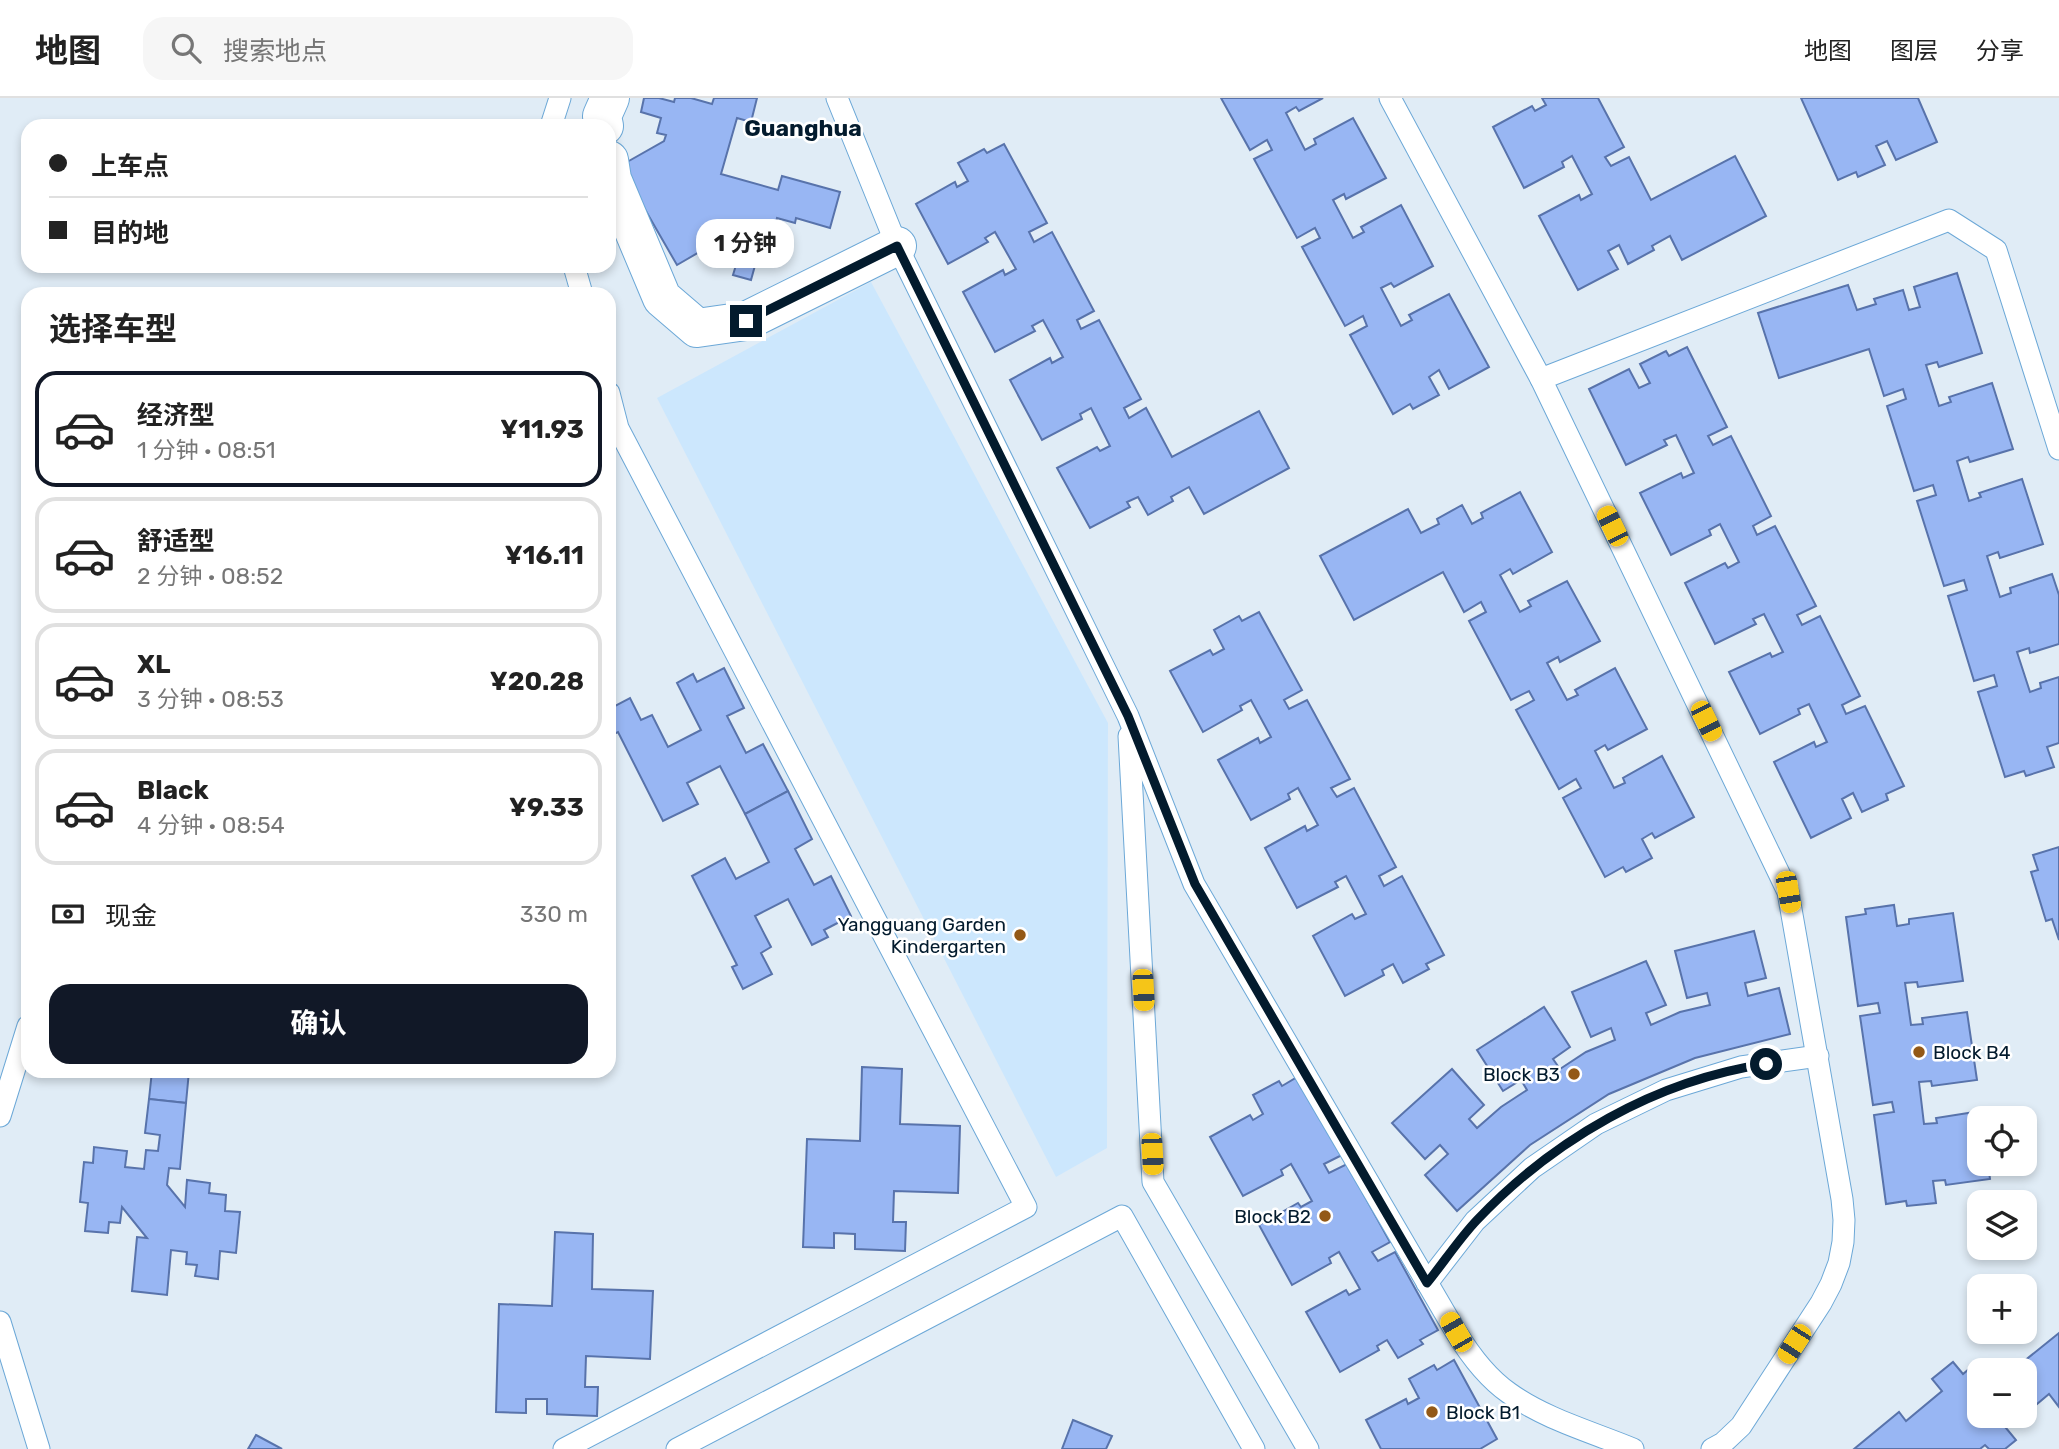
<!DOCTYPE html>
<html lang="zh">
<meta charset="utf-8">
<style>
:root{--surface:#fff;--page:#f6f6f6;--text:#222;--muted:#767676;--line:#e0e0e0;--accent:#111827}
body{margin:0;font-family:Rubik,"Noto Sans SC",sans-serif;background:var(--page);color:var(--text);height:100vh;display:flex;flex-direction:column;font-size:26px;white-space:nowrap}
*{box-sizing:border-box;margin:0}
p{font-size:23px;color:var(--muted)}
.icon{flex:none;width:38px;height:38px;fill:none;stroke:currentColor;stroke-width:2;stroke-linecap:round;stroke-linejoin:round}
.map{position:relative;flex:1;overflow:hidden}
.drawer{position:absolute;left:21px;top:189px;width:595px;height:791px;display:flex;flex-direction:column;background:var(--surface);border-radius:21px;box-shadow:0 4px 10px #0003}
.drawer>*{flex:none}
.guide{position:absolute;left:21px;top:21px;width:595px;height:154px;border-radius:21px;box-shadow:0 4px 10px #0003;display:grid;align-content:center;height:154px;padding:0 28px;background:var(--surface)}
.tools{position:absolute;left:1967px;top:1008px;display:grid;gap:14px}
.tools a{display:grid;place-items:center;width:70px;height:70px;border-radius:14px;background:var(--surface);box-shadow:0 4px 10px #0003;font-size:35px}
.end{position:absolute;width:32px;height:32px;margin:-16px;border:9px solid #031b2d;background:#fff;box-shadow:0 0 0 4px #fff}
.from{border-radius:50%}
.bubble{position:absolute;height:49px;border-radius:21px;background:var(--surface);box-shadow:0 4px 10px #0003;font-size:23px;font-weight:700;line-height:49px;text-align:center}
.car{position:absolute;width:21px;height:42px;margin:-21px -10px;border-radius:9px;box-shadow:0 0 5px 2px #0007;background:linear-gradient(#f5c518 24%,#345 0 40%,#f5c518 0 76%,#345 0 86%,#f5c518 0)}
.guide b{display:flex;align-items:center;gap:24px;height:66px;font-size:26px}
.guide b+b{border-top:2px solid var(--line)}
.guide i{width:18px;height:18px;background:var(--text)}
ul{padding:0;list-style:none}
li{display:flex;align-items:center;gap:21px;height:116px;margin:0 14px 10px;padding:0 14px;border:4px solid var(--line);border-radius:21px}
li div{flex:1}
li b{display:block;font-size:26px}
li em{font-style:normal;font-weight:700}
li.current{border-color:var(--accent)}
li>.icon{width:63px;height:63px;stroke-width:1.5}
h2{padding:0 28px;font-size:32px;line-height:84px}
.pay{display:flex;align-items:center;gap:18px;height:77px;padding:0 28px;font-size:26px}
.pay p{margin-inline-start:auto}
.button{display:flex;gap:14px;margin-top:auto;padding:14px 28px}
.button a{flex:1;height:80px;border-radius:21px;background:var(--accent);color:#fff;font-size:28px;font-weight:700;line-height:80px;text-align:center}
header{display:flex;align-items:center;gap:42px;box-sizing:border-box;height:98px;padding:0 35px;background:var(--surface);border-bottom:2px solid var(--line)}
header strong{font-size:33px}
nav{display:flex;gap:38px;margin-inline-start:auto;font-size:24px}
.search{width:490px;height:63px;background:var(--page);display:flex;align-items:center;gap:18px;box-sizing:border-box;padding:0 24px;border-radius:21px;color:var(--muted);font-size:26px}
.map>svg:first-child{display:block}
.built{fill:#cce7fd}
.building{fill:#98b6f3;stroke:#5873ab;stroke-width:2}
.lines{fill:none;stroke-linecap:round;stroke-linejoin:round}
.service-casing{stroke:#6ca8d7;stroke-width:23}
.minor-casing{stroke:#6ca8d7;stroke-width:40}
.service{stroke:#fff;stroke-width:21}
.minor{stroke:#fff;stroke-width:38}
.route{stroke:#031b2d;stroke-width:9}
.poi-dot{fill:#935917;stroke:#fff;stroke-width:2.5}
.labels{text-anchor:middle;stroke-width:5;stroke-linejoin:round;paint-order:stroke}
.poi-label{font-size:19px;fill:#031b2d;stroke:#fff;text-anchor:end}
.quarter-label{font-size:23px;font-weight:bold;fill:#031b2d;stroke:#fff}
</style>
<header>
<strong>地图</strong>
<div class="search"><svg class="icon" aria-label="search" viewBox="0 0 24 24"><circle cx="10" cy="10" r="6"/><path d="M15 15l6 6"/></svg>搜索地点</div>
<nav><a>地图</a><a>图层</a><a>分享</a></nav>
</header>
<div class="map">
<svg width="2059" height="1351" viewBox="0 0 2059 1351">
<rect width="100%" height="100%" fill="#e0ecf6"/>
<polygon class="built" points="871,184 1108,625 1107,1050 1056,1079 657,300"/>
<g class="building">
<polygon points="644,0 659,0 674,4 675,0 691,0 712,6 714,0 757,0 751,24 737,20 721,76 778,92 782,78 840,94 830,130 796,120 795,125 777,120 768,155 759,153 751,182 733,177 739,157 724,153 726,144 720,142 677,167 620,68 664,43 666,37 657,35 661,20 641,14"/>
<polygon points="1221,0 1323,0 1299,13 1296,9 1286,15 1305,52 1316,46 1314,41 1353,20 1386,80 1346,101 1344,96 1333,102 1353,140 1364,134 1361,129 1401,107 1433,168 1394,189 1391,185 1381,190 1401,228 1412,222 1409,217 1449,196 1489,269 1449,291 1439,272 1429,279 1439,297 1413,311 1410,306 1393,316 1350,237 1367,228 1363,218 1345,228 1302,149 1320,140 1315,130 1297,140 1254,61 1272,52 1267,42 1250,52"/>
<polygon points="1542,0 1598,0 1624,49 1605,59 1611,68 1629,59 1651,102 1735,58 1766,118 1682,162 1670,138 1652,148 1654,152 1628,166 1619,147 1608,153 1618,171 1578,192 1539,118 1579,97 1581,102 1592,96 1572,58 1562,64 1564,69 1524,90 1493,29 1532,8 1535,13 1546,7"/>
<polygon points="1801,0 1918,0 1937,44 1896,62 1887,43 1876,48 1885,67 1858,79 1856,74 1838,82"/>
<polygon points="1004,46 1047,125 1029,134 1034,144 1052,134 1094,213 1077,222 1081,231 1099,222 1141,301 1124,310 1129,320 1146,310 1172,359 1259,313 1289,370 1204,416 1189,389 1171,399 1173,403 1148,417 1138,399 1127,404 1130,409 1090,430 1057,370 1097,349 1100,353 1110,348 1091,310 1080,316 1082,321 1042,342 1010,282 1050,260 1052,265 1063,259 1043,222 1032,228 1035,233 995,254 963,194 1003,172 1005,177 1016,171 995,134 985,140 988,144 948,166 916,106 955,84 957,89 968,83 958,65 984,51 987,55"/>
<polygon points="1957,175 1982,255 1939,269 1937,264 1926,267 1939,308 1951,304 1949,299 1992,285 2013,351 1970,364 1968,359 1957,363 1969,403 1981,399 1979,395 2022,381 2043,446 2000,460 1998,454 1987,458 2000,499 2011,495 2010,490 2052,476 2059,497 2059,546 2030,555 2029,550 2017,554 2030,594 2041,590 2040,585 2059,579 2059,645 2047,649 2054,669 2026,678 2024,673 2005,679 1978,594 1997,588 1994,577 1974,583 1948,498 1967,492 1964,482 1944,488 1917,403 1936,397 1933,387 1914,393 1887,308 1906,301 1903,291 1884,298 1869,251 1779,280 1758,215 1848,187 1857,212 1876,206 1874,201 1903,192 1909,212 1920,209 1914,189"/>
<polygon points="1687,249 1727,329 1708,338 1713,347 1731,338 1771,418 1753,428 1757,437 1775,428 1816,508 1797,517 1802,527 1820,518 1860,598 1842,607 1846,616 1865,608 1904,688 1886,696 1888,702 1862,714 1853,695 1842,701 1851,720 1811,740 1774,664 1814,644 1816,649 1827,644 1809,606 1798,611 1800,616 1760,636 1729,574 1770,555 1772,559 1783,554 1764,516 1753,521 1756,526 1715,546 1685,485 1725,465 1728,470 1739,464 1720,426 1709,432 1711,437 1671,457 1640,395 1681,375 1683,380 1694,375 1676,337 1664,342 1667,347 1626,367 1589,291 1629,271 1639,290 1650,285 1640,266 1666,253 1669,258"/>
<polygon points="1520,394 1552,454 1513,476 1510,471 1500,477 1520,514 1531,508 1528,503 1567,483 1600,543 1560,564 1558,559 1547,565 1567,602 1578,597 1575,592 1615,570 1647,631 1608,652 1605,647 1595,653 1614,690 1625,685 1623,680 1662,658 1694,719 1655,740 1652,735 1642,741 1652,760 1626,774 1623,769 1605,779 1563,700 1581,690 1576,681 1559,691 1516,612 1534,602 1529,593 1511,602 1469,523 1486,514 1481,504 1464,514 1443,474 1354,522 1320,458 1408,411 1421,435 1439,426 1437,421 1462,407 1472,426 1483,420 1481,415"/>
<polygon points="1259,514 1302,592 1284,602 1289,611 1307,602 1350,681 1331,690 1337,699 1354,690 1396,769 1379,778 1384,788 1402,778 1444,857 1426,866 1429,871 1403,885 1393,866 1382,872 1384,877 1345,898 1313,838 1352,816 1355,821 1366,816 1346,778 1335,784 1338,789 1297,810 1265,750 1305,728 1307,733 1318,727 1298,690 1288,696 1290,701 1251,722 1218,662 1258,640 1260,645 1271,639 1251,602 1240,608 1242,612 1203,634 1170,573 1210,552 1213,557 1224,551 1214,532 1239,518 1242,523"/>
<polygon points="724,570 744,610 727,618 746,655 763,646 788,693 745,716 720,668 687,685 698,706 663,723 618,634 612,637 609,631 609,611 630,600 641,622 652,617 668,649 701,632 677,585 693,576 697,584"/>
<polygon points="788,693 812,741 795,751 814,787 831,778 851,818 824,832 828,839 812,847 788,801 755,818 771,849 761,855 772,876 743,891 732,869 737,867 692,778 725,760 736,781 769,764 745,716"/>
<polygon points="2059,749 2059,842 2052,821 2046,823 2031,774 2038,772 2033,757"/>
<polygon points="1894,807 1897,828 1909,826 1909,821 1953,815 1963,883 1918,889 1917,884 1905,885 1911,927 1923,926 1922,920 1967,914 1977,982 1932,988 1931,983 1919,984 1924,1026 1937,1025 1936,1020 1981,1013 1979,1066 1988,1066 1990,1081 1946,1087 1945,1082 1933,1083 1936,1105 1907,1108 1906,1103 1886,1106 1874,1017 1894,1014 1892,1004 1873,1007 1860,918 1880,915 1878,905 1858,908 1846,819 1866,816 1865,811"/>
<polygon points="1754,833 1766,880 1745,885 1748,898 1779,890 1790,936 1695,960 1609,996 1530,1047 1457,1113 1425,1077 1448,1056 1440,1047 1425,1061 1392,1025 1452,971 1484,1007 1469,1021 1477,1030 1501,1009 1527,992 1521,982 1503,993 1477,952 1544,909 1570,949 1553,961 1560,971 1586,954 1615,942 1611,930 1591,939 1572,894 1646,863 1666,907 1646,915 1651,927 1680,914 1710,907 1707,895 1687,900 1675,853"/>
<polygon points="862,969 902,971 900,1026 960,1028 958,1095 894,1093 893,1124 906,1124 905,1153 855,1151 855,1136 834,1135 834,1150 803,1149 807,1041 860,1043"/>
<polygon points="152,973 189,973 186,1005 149,1001"/>
<polygon points="1299,978 1342,1057 1324,1066 1329,1075 1347,1066 1390,1144 1372,1154 1378,1163 1395,1154 1438,1232 1420,1242 1423,1246 1398,1260 1387,1242 1377,1248 1379,1252 1340,1274 1306,1214 1346,1192 1349,1197 1360,1191 1339,1154 1329,1160 1331,1165 1292,1187 1259,1127 1298,1105 1301,1109 1312,1103 1291,1066 1281,1072 1283,1077 1243,1098 1210,1039 1250,1017 1253,1022 1263,1016 1253,997 1279,983 1282,988"/>
<polygon points="149,1001 186,1005 180,1071 169,1070 167,1087 185,1109 187,1082 210,1085 209,1095 226,1097 225,1113 240,1114 236,1155 220,1153 218,1181 195,1178 197,1167 186,1166 187,1154 171,1152 167,1197 132,1193 137,1139 147,1140 122,1109 120,1125 109,1124 108,1135 85,1133 88,1105 80,1104 84,1064 93,1065 94,1049 127,1053 125,1069 144,1071 146,1052 158,1053 160,1037 145,1035"/>
<polygon points="555,1134 593,1136 592,1191 653,1193 650,1261 586,1258 585,1289 598,1289 597,1318 547,1316 547,1301 526,1301 526,1315 496,1314 499,1206 552,1208"/>
<polygon points="2059,1235 2059,1309 2049,1296 2037,1306 2025,1291 2025,1272 2013,1272"/>
<polygon points="1454,1262 1497,1341 1480,1351 1381,1351 1366,1322 1406,1301 1408,1306 1419,1300 1409,1281 1434,1267 1437,1272"/>
<polygon points="1953,1264 1963,1276 1969,1271 1979,1283 1979,1318 2007,1318 2013,1324 2006,1330 2016,1342 2005,1351 1989,1351 1985,1347 1980,1351 1854,1351 1899,1314 1906,1323 1942,1293 1932,1281"/>
<polygon points="1073,1322 1112,1338 1106,1351 1062,1351"/>
<polygon points="256,1337 282,1351 248,1351"/>
</g>
<g class="lines">
<g class="service-casing">
<g id="service">
<path d="M837 0 897 148 1128 618 1194 786 1456 1234C1470 1257 1486 1279 1509 1295 1545 1321 1592 1334 1633 1351"/>
<polyline points="1390,0 1541,281 1788,794 1842,1101 1844,1122 1843,1144 1839,1165 1831,1186 1821,1205 1741,1328 1723,1345 1712,1351"/>
<polyline points="551,28 560,0"/>
<polyline points="574,168 582,196"/>
<polyline points="1541,281 1949,122 1996,152 2059,351"/>
<polyline points="1129,638 1153,1084 1308,1351"/>
<polyline points="0,1018 28,928"/>
<polyline points="1427,1185 1475,1123 1532,1070 1596,1026 1666,992 1741,969 1818,958"/>
<polyline points="0,1224 39,1351"/>
<polyline points="564,1351 1026,1109 618,330 609,295"/>
<polyline points="677,1351 1122,1118 1254,1351"/>
</g>
</g>
<g class="minor-casing">
<g id="minor">
<polyline points="604,28 602,18 610,0"/>
<polyline points="609,62 612,81 662,200 697,230 746,223 897,148"/>
</g>
</g>
<use href="#service" class="service"/>
<use href="#minor" class="minor"/>
</g>
<g class="lines">
<path class="route" d="M746 223 897 148 1128 618 1195 786 1427 1185C1444 1164 1459 1141 1477 1122 1553 1042 1656 982 1766 966"/>
</g>
<g class="poi-dot">
<circle cx="1020" cy="837" r="7"/>
<circle cx="1919" cy="954" r="7"/>
<circle cx="1574" cy="976" r="7"/>
<circle cx="1325" cy="1118" r="7"/>
<circle cx="1432" cy="1314" r="7"/>
</g>
<g class="labels">
<g class="poi-label">
<text x="1006" y="833">Yangguang Garden<tspan x="1006" dy="22">Kindergarten</tspan></text>
<text x="1933" y="961" text-anchor="start">Block B4</text>
<text x="1560" y="983">Block B3</text>
<text x="1311" y="1125">Block B2</text>
<text x="1446" y="1321" text-anchor="start">Block B1</text>
</g>
<g class="quarter-label">
<text x="803" y="38">Guanghua</text>
</g>
</g>
</svg>
<div class="tools">
<a><svg class="icon" aria-label="locate" viewBox="0 0 24 24"><circle cx="12" cy="12" r="6"/><path d="M12 2v4M12 18v4M2 12h4M18 12h4"/></svg></a>
<a><svg class="icon" aria-label="layers" viewBox="0 0 24 24"><path d="M12 4l9 5-9 5-9-5zM3 14l9 5 9-5"/></svg></a>
<a>+</a>
<a>−</a>
</div>
<i class="end from" style="left:1766px;top:966px"></i>
<i class="end" style="left:746px;top:223px"></i>
<div class="bubble" style="left:696px;top:121px;width:98px">1 分钟</div>
<i class="car" style="left:1612px;top:428px;rotate:334deg"></i>
<i class="car" style="left:1706px;top:623px;rotate:154deg"></i>
<i class="car" style="left:1788px;top:794px;rotate:170deg"></i>
<i class="car" style="left:1143px;top:892px;rotate:177deg"></i>
<i class="car" style="left:1152px;top:1056px;rotate:177deg"></i>
<i class="car" style="left:1456px;top:1234px;rotate:330deg"></i>
<i class="car" style="left:1794px;top:1246px;rotate:213deg"></i>
<div class="guide">
<b><i class="from"></i>上车点</b>
<b><i></i>目的地</b>
</div>
<section class="drawer">
<h2>选择车型</h2>
<ul>
<li class="current"><svg class="icon" aria-label="car" viewBox="0 0 24 24"><path d="M5 17H2v-5l4-1 3-4h7l3 4 3 1v5h-3M9 17h6M6 11h13"/><circle cx="7" cy="17" r="2"/><circle cx="17" cy="17" r="2"/></svg><div><b>经济型</b><p>1 分钟 · 08:51</p></div><em>¥11.93</em></li>
<li><svg class="icon" aria-label="car" viewBox="0 0 24 24"><path d="M5 17H2v-5l4-1 3-4h7l3 4 3 1v5h-3M9 17h6M6 11h13"/><circle cx="7" cy="17" r="2"/><circle cx="17" cy="17" r="2"/></svg><div><b>舒适型</b><p>2 分钟 · 08:52</p></div><em>¥16.11</em></li>
<li><svg class="icon" aria-label="car" viewBox="0 0 24 24"><path d="M5 17H2v-5l4-1 3-4h7l3 4 3 1v5h-3M9 17h6M6 11h13"/><circle cx="7" cy="17" r="2"/><circle cx="17" cy="17" r="2"/></svg><div><b>XL</b><p>3 分钟 · 08:53</p></div><em>¥20.28</em></li>
<li><svg class="icon" aria-label="car" viewBox="0 0 24 24"><path d="M5 17H2v-5l4-1 3-4h7l3 4 3 1v5h-3M9 17h6M6 11h13"/><circle cx="7" cy="17" r="2"/><circle cx="17" cy="17" r="2"/></svg><div><b>Black</b><p>4 分钟 · 08:54</p></div><em>¥9.33</em></li>
</ul>
<div class="pay"><svg class="icon" aria-label="cash" viewBox="0 0 24 24"><path d="M3 7h18v10H3z"/><circle cx="12" cy="12" r="2"/></svg>现金<p>330 m</p></div>
<div class="button"><a>确认</a></div>
</section>
</div>
